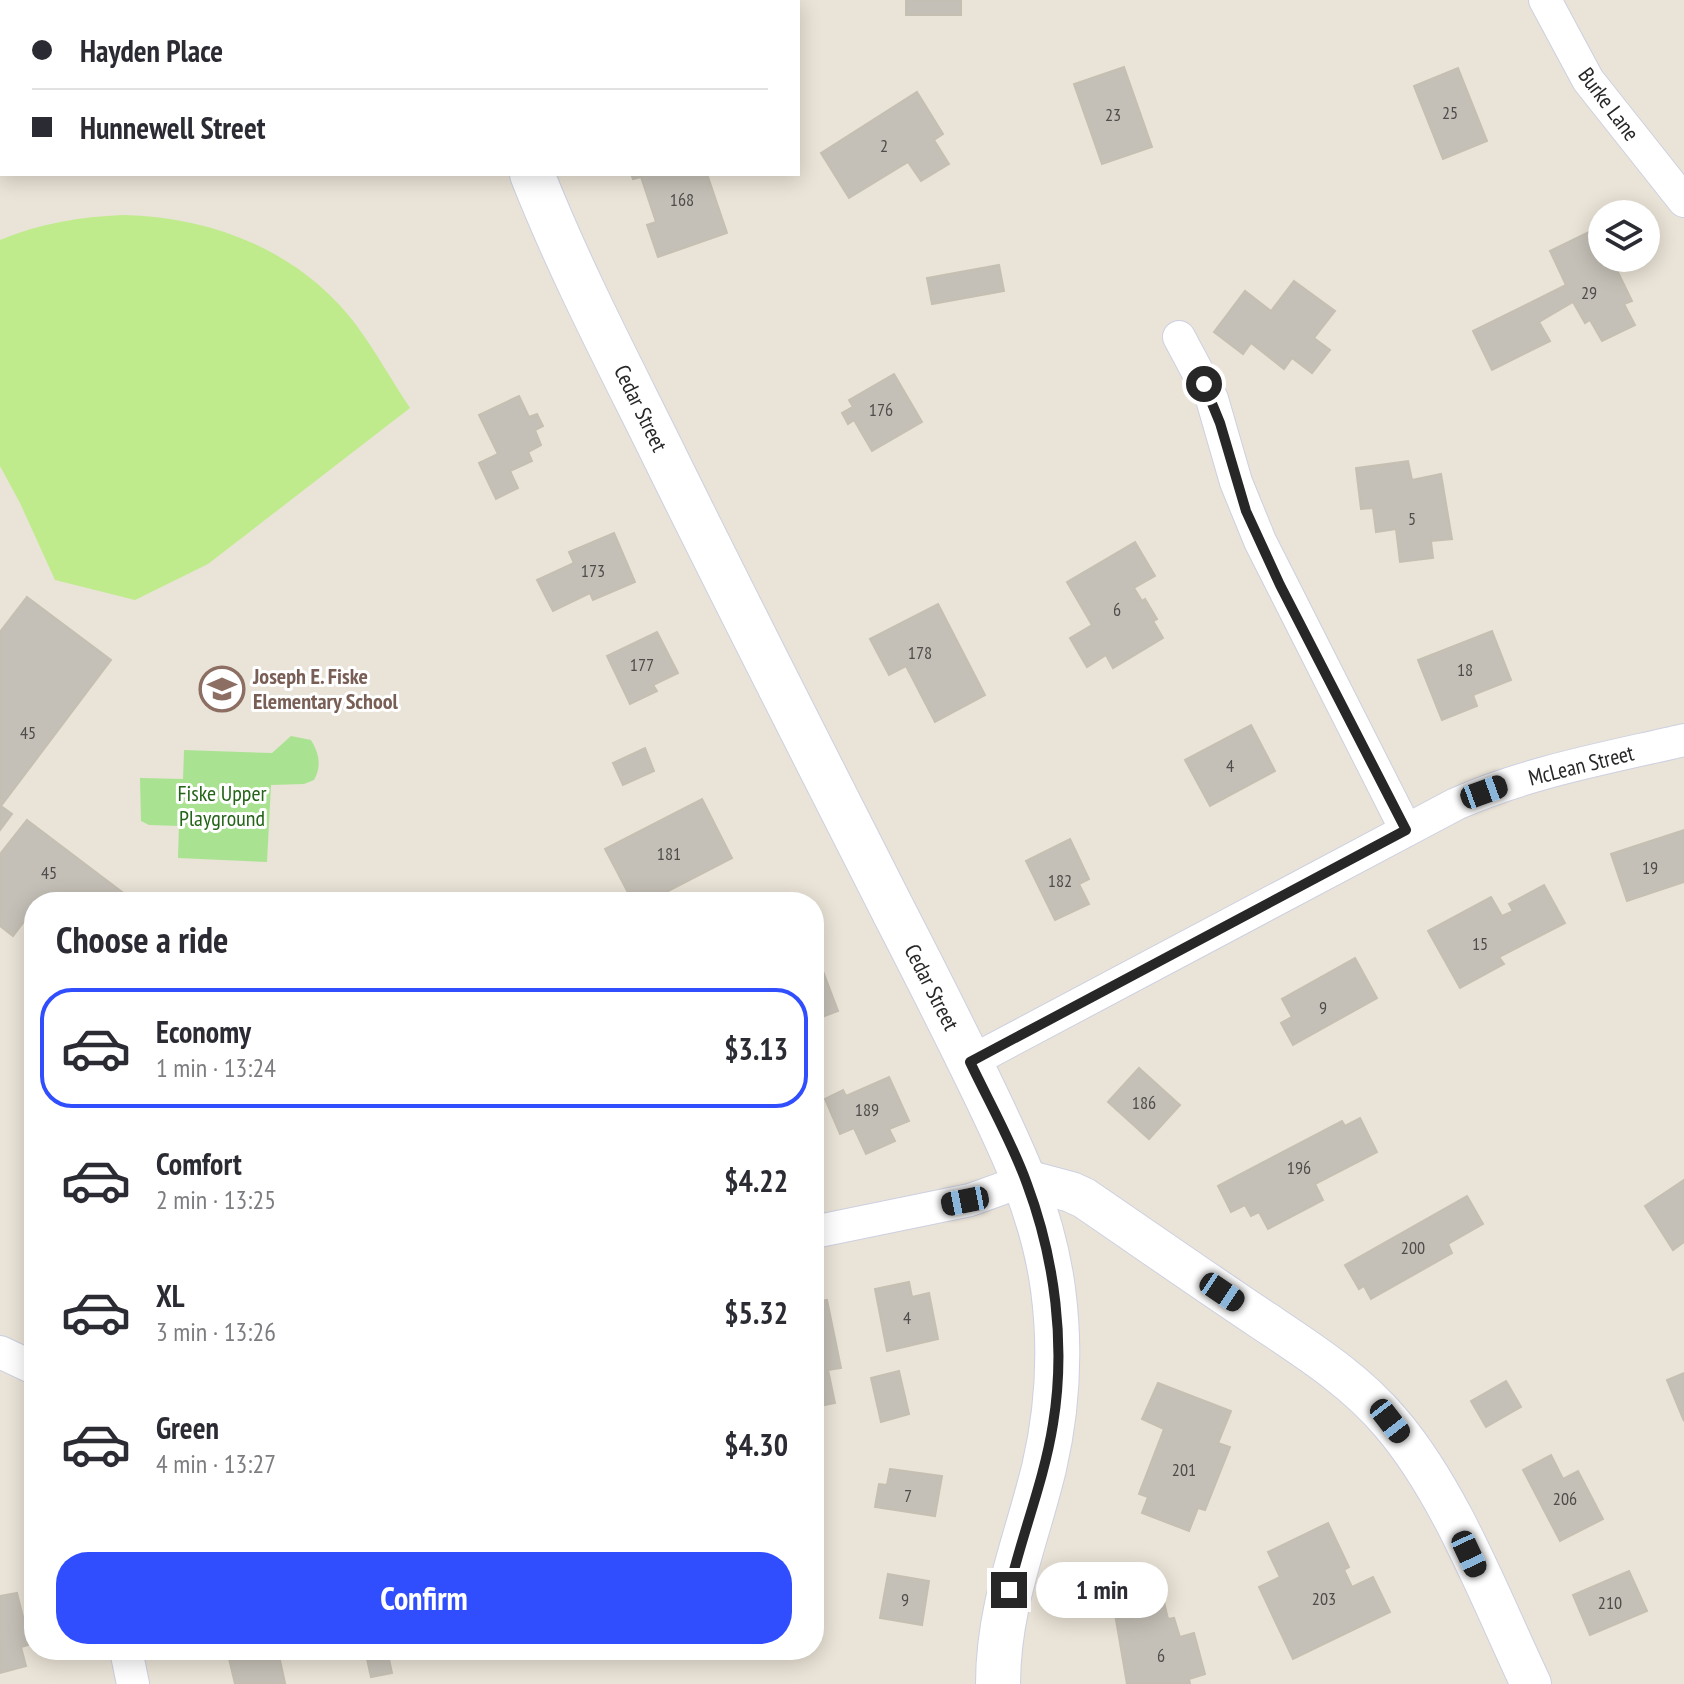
<!DOCTYPE html>
<meta charset="utf-8">
<style>
:root{--surface:#fff;--page:#f2f2f3;--text:#2b2b33;--muted:#7c7c81;--line:#e1e1e2;--accent:#314efe}
body{margin:0;font-family:"PT Sans Narrow",sans-serif;background:var(--page);color:var(--text);height:100vh;display:flex;flex-direction:column;font-size:30px;white-space:nowrap}
*{box-sizing:border-box;margin:0}
p{font-size:26px;color:var(--muted)}
.icon{flex:none;width:44px;height:44px;fill:none;stroke:currentColor;stroke-width:2;stroke-linecap:round;stroke-linejoin:round}
.map{position:relative;flex:1;overflow:hidden}
.drawer{position:absolute;left:24px;top:892px;width:800px;height:768px;display:flex;flex-direction:column;background:var(--surface);border-radius:32px;box-shadow:0 4px 20px #0003}
.drawer>*{flex:none}
.banner{position:absolute;left:0px;top:0px;width:800px;height:176px;box-shadow:0 4px 20px #0003;display:grid;align-content:center;height:176px;padding:0 32px;background:var(--surface)}
.buttons{position:absolute;left:1588px;top:200px;display:grid;gap:16px}
.buttons a{display:grid;place-items:center;width:72px;height:72px;border-radius:50%;background:var(--surface);box-shadow:0 4px 20px #0003;font-size:40px}
.end{position:absolute;width:36px;height:36px;margin:-18px;border:10px solid #272727;background:#fff;box-shadow:0 0 0 4px #fff}
.from{border-radius:50%}
.bubble{position:absolute;height:56px;border-radius:28px;background:var(--surface);box-shadow:0 4px 20px #0003;font-size:26px;font-weight:600;line-height:56px;text-align:center}
.car{position:absolute;width:24px;height:48px;margin:-24px -12px;border-radius:10px;box-shadow:0 0 6px 2px #0007;background:linear-gradient(#222 24%,#8ab4d8 0 40%,#222 0 76%,#8ab4d8 0 86%,#222 0)}
.banner b{display:flex;align-items:center;gap:28px;height:76px;font-size:30px}
.banner b+b{border-top:2px solid var(--line)}
.banner i{width:20px;height:20px;background:var(--text)}
ul{padding:0;list-style:none}
li{display:flex;align-items:center;gap:24px;height:120px;margin:0 16px 12px;padding:0 16px;border:4px solid transparent;border-radius:32px}
li div{flex:1}
li b{display:block;font-size:30px}
li em{font-style:normal;font-weight:600}
li.selected{border-color:var(--accent)}
li>.icon{width:72px;height:72px;stroke-width:1.5}
h2{padding:0 32px;font-size:36px;line-height:96px}
.action{display:flex;gap:16px;margin-top:auto;padding:16px 32px}
.action a{flex:1;height:92px;border-radius:32px;background:var(--accent);color:#fff;font-size:32px;font-weight:600;line-height:92px;text-align:center}
.map>svg:first-child{display:block}
.green{fill:#a9e392}
.pitch{fill:#bfeb8d}
.building{fill:#c5c0b7;stroke:#c5bfb2;stroke-width:2}
.lines{fill:none;stroke-linecap:round;stroke-linejoin:round}
.minor-casing{stroke:#cdd0e1;stroke-width:34}
.tertiary-casing{stroke:#cdd0e1;stroke-width:42}
.secondary-casing{stroke:#cdd0e1;stroke-width:46}
.minor{stroke:#fff;stroke-width:32}
.tertiary{stroke:#fff;stroke-width:40}
.secondary{stroke:#fff;stroke-width:44}
.route{stroke:#272727;stroke-width:10}
.labels{text-anchor:middle;stroke-width:6;stroke-linejoin:round;paint-order:stroke}
.number-label{font-size:18px;fill:#4e4d4b}
.street-label{font-size:22px;fill:#272727;stroke:#fff}
.education-label{font-size:22px;font-weight:bold;fill:#785e54;stroke:#fff;text-anchor:start}
.park-label{font-size:22px;fill:#236417;stroke:#fff}
</style>
<div class="map">
<svg width="1684" height="1684" viewBox="0 0 1684 1684">
<rect width="100%" height="100%" fill="#eae3d7"/>
<path class="green" d="M291 736 311 740C319 753 322 766 314 780L304 784 271 785 267 862 178 858 179 826 149 825 141 821 140 778 183 779 184 750 272 753Z"/>
<path class="pitch" d="M123 215C213 217 301 251 357 326 376 352 392 381 410 408L208 564 135 600 55 580 20 503 0 466V240C40 223 80 217 123 215Z"/>
<g class="building">
<rect x="906" y="0" width="55" height="15"/>
<polygon points="1124,67 1152,147 1102,164 1074,84"/>
<polygon points="1458,68 1487,141 1443,159 1414,86"/>
<polygon points="917,92 943,134 934,140 949,164 921,181 908,162 849,198 821,153"/>
<polygon points="631,174 707,174 727,233 658,257 647,225 656,222 641,177 633,179"/>
<polygon points="1597,228 1602,239 1602,258 1611,258 1632,301 1624,304 1635,325 1602,341 1590,320 1585,323 1573,302 1539,322 1550,341 1492,370 1473,331 1566,285 1550,251"/>
<polygon points="999,265 1004,291 932,304 927,278"/>
<polygon points="1294,281 1335,311 1314,338 1330,350 1312,373 1292,358 1284,369 1251,343 1243,354 1214,332 1245,291 1271,311"/>
<polygon points="894,374 922,422 872,451 854,420 848,424 842,413 853,407 849,400"/>
<polygon points="519,396 529,417 537,414 543,426 535,430 541,445 528,452 532,461 510,471 518,488 496,499 479,463 498,454 479,415"/>
<polygon points="1408,461 1412,480 1441,474 1452,539 1431,541 1433,558 1400,562 1396,529 1376,532 1373,508 1361,509 1356,468"/>
<polygon points="614,533 635,582 593,600 590,593 553,611 537,580 574,563 569,552"/>
<polygon points="1135,542 1155,576 1134,588 1142,601 1145,599 1157,619 1153,621 1163,638 1113,668 1106,655 1087,667 1070,638 1092,625 1067,582"/>
<polygon points="27,597 111,660 1,806 12,814 0,830 0,632"/>
<polygon points="938,604 985,695 935,722 906,666 889,675 870,639"/>
<polygon points="1492,631 1511,680 1473,695 1477,706 1442,720 1418,660"/>
<polygon points="657,632 678,673 653,685 657,691 630,704 607,656"/>
<polygon points="1251,725 1275,771 1210,806 1185,760"/>
<polygon points="645,748 654,771 623,785 613,763"/>
<polygon points="702,799 732,858 647,902 633,902 605,849"/>
<polygon points="27,820 122,892 114,902 34,902 34,925 26,919 13,936 0,926 0,854"/>
<polygon points="1684,830 1684,882 1627,901 1611,854"/>
<polygon points="1070,839 1089,879 1079,884 1089,904 1055,920 1026,861"/>
<polygon points="1544,885 1565,923 1499,957 1504,964 1460,988 1428,931 1491,897 1502,916 1513,911 1509,904"/>
<polygon points="1355,958 1377,998 1293,1045 1281,1023 1292,1017 1282,999"/>
<polygon points="821,966 838,1011 814,1020 814,969"/>
<polygon points="1139,1068 1180,1105 1149,1139 1108,1102"/>
<polygon points="889,1077 909,1121 889,1129 895,1141 866,1154 854,1128 840,1134 825,1099 843,1090 846,1096"/>
<polygon points="1360,1118 1377,1152 1315,1184 1323,1200 1268,1229 1259,1212 1251,1216 1245,1205 1231,1212 1218,1186 1342,1121 1345,1126"/>
<polygon points="1684,1180 1684,1242 1673,1250 1645,1206"/>
<polygon points="1467,1196 1483,1224 1448,1244 1452,1253 1371,1299 1364,1286 1359,1289 1345,1265"/>
<polygon points="909,1282 912,1297 929,1293 938,1339 887,1351 875,1289"/>
<polygon points="827,1300 841,1368 828,1370 835,1403 814,1407 814,1302"/>
<polygon points="899,1371 909,1414 881,1422 871,1378"/>
<polygon points="1684,1373 1684,1421 1667,1380"/>
<polygon points="1506,1381 1521,1407 1486,1427 1471,1401"/>
<polygon points="1158,1383 1231,1411 1218,1443 1230,1447 1205,1510 1198,1508 1189,1531 1142,1513 1148,1497 1139,1494 1164,1429 1142,1419"/>
<polygon points="1551,1455 1563,1479 1578,1471 1603,1519 1560,1541 1523,1470"/>
<polygon points="890,1469 942,1476 935,1516 875,1507 879,1484 887,1485"/>
<polygon points="1328,1523 1349,1567 1344,1570 1352,1587 1373,1577 1390,1612 1293,1659 1259,1587 1280,1577 1268,1552"/>
<polygon points="1629,1571 1647,1611 1590,1635 1573,1595"/>
<polygon points="888,1574 929,1581 922,1625 880,1618"/>
<polygon points="17,1593 26,1629 30,1628 34,1643 21,1647 26,1666 0,1673 0,1596"/>
<polygon points="1163,1598 1168,1619 1174,1618 1180,1637 1194,1633 1205,1674 1189,1679 1190,1684 1127,1684 1114,1608"/>
<polygon points="227,1650 297,1650 298,1652 279,1656 285,1683 235,1684"/>
<polygon points="365,1650 387,1650 392,1673 371,1677"/>
</g>
<g class="lines">
<g class="minor-casing">
<g id="minor">
<polyline points="561,0 564,2"/>
<polyline points="1545,0 1588,80 1684,201"/>
<polyline points="660,2 672,0"/>
<polyline points="1179,337 1212,399 1236,482 1260,541 1406,830"/>
<path d="M970 1062 1456 804C1528 772 1607 758 1684 740"/>
<polyline points="814,1232 970,1200 1026,1180"/>
<polyline points="0,1352 34,1368"/>
<polyline points="126,1650 133,1684"/>
</g>
</g>
<g class="tertiary-casing">
<path id="tertiary" d="M1026 1180 1071 1192 1084 1198C1144 1239 1204 1281 1264 1321 1309 1351 1356 1381 1391 1423 1451 1493 1491 1600 1531 1684"/>
</g>
<g class="secondary-casing">
<g id="secondary">
<polyline points="497,0 497,2"/>
<path d="M532 174C569 268 616 358 661 449 737 604 816 758 894 912 923 968 951 1024 979 1081 1012 1149 1043 1213 1053 1289 1061 1349 1058 1408 1044 1468 1026 1542 998 1606 998 1684"/>
</g>
</g>
<use href="#minor" class="minor"/>
<use href="#tertiary" class="tertiary"/>
<use href="#secondary" class="secondary"/>
</g>
<g class="lines">
<path class="route" d="M1009 1590C1022 1534 1044 1481 1053 1424 1066 1345 1055 1259 1027 1184 1012 1142 989 1102 970 1062L1406 830 1280 585 1246 511 1220 423 1204 384"/>
</g>
<defs>
<g id="school-ring" transform="scale(2.3)"><circle r="9.5" fill="#fff" stroke="#8d6e63" stroke-width="1.5"/><path d="M0-5L7-2L0 1L-7-2ZM-4 1L0 2.5L4 1V4Q0 6-4 4Z" fill="#8d6e63"/></g>
</defs>
<g fill-rule="evenodd">
<use href="#school-ring" x="222" y="689"/>
</g>
<g class="labels">
<g class="number-label">
<text x="1450" y="119">25</text>
<text x="1113" y="121">23</text>
<text x="884" y="152">2</text>
<text x="682" y="206">168</text>
<text x="1589" y="299">29</text>
<text x="881" y="416">176</text>
<text x="1412" y="525">5</text>
<text x="593" y="577">173</text>
<text x="1117" y="616">6</text>
<text x="920" y="659">178</text>
<text x="642" y="671">177</text>
<text x="1465" y="676">18</text>
<text x="28" y="739">45</text>
<text x="1230" y="772">4</text>
<text x="669" y="860">181</text>
<text x="1650" y="874">19</text>
<text x="49" y="879">45</text>
<text x="1060" y="887">182</text>
<text x="1480" y="950">15</text>
<text x="1323" y="1014">9</text>
<text x="1144" y="1109">186</text>
<text x="867" y="1116">189</text>
<text x="1299" y="1174">196</text>
<text x="1413" y="1254">200</text>
<text x="907" y="1324">4</text>
<text x="1184" y="1476">201</text>
<text x="908" y="1502">7</text>
<text x="1565" y="1505">206</text>
<text x="1324" y="1605">203</text>
<text x="905" y="1606">9</text>
<text x="1610" y="1609">210</text>
<text x="1161" y="1662">6</text>
</g>
<g class="street-label">
<text transform="translate(1609 104) rotate(53)" y="8">Burke Lane</text>
<text transform="translate(641 408) rotate(64)" y="8">Cedar Street</text>
<text transform="translate(1581 765) rotate(-14)" y="8">McLean Street</text>
<text transform="translate(932 987) rotate(63)" y="8">Cedar Street</text>
</g>
<g class="education-label">
<text x="253" y="684">Joseph E. Fiske<tspan x="253" dy="25">Elementary School</tspan></text>
</g>
<g class="park-label">
<text x="222" y="801">Fiske Upper<tspan x="222" dy="25">Playground</tspan></text>
</g>
</g>
</svg>
<div class="buttons">
<a><svg class="icon" aria-label="layers" viewBox="0 0 24 24"><path d="M12 4l9 5-9 5-9-5zM3 14l9 5 9-5"/></svg></a>
</div>
<i class="end from" style="left:1204px;top:384px"></i>
<i class="end" style="left:1009px;top:1590px"></i>
<div class="bubble" style="left:1036px;top:1562px;width:132px">1 min</div>
<i class="car" style="left:1484px;top:792px;rotate:70deg"></i>
<i class="car" style="left:965px;top:1201px;rotate:259deg"></i>
<i class="car" style="left:1222px;top:1292px;rotate:124deg"></i>
<i class="car" style="left:1390px;top:1421px;rotate:142deg"></i>
<i class="car" style="left:1469px;top:1554px;rotate:155deg"></i>
<div class="banner">
<b><i class="from"></i>Hayden Place</b>
<b><i></i>Hunnewell Street</b>
</div>
<section class="drawer">
<h2>Choose a ride</h2>
<ul>
<li class="selected"><svg class="icon" aria-label="car" viewBox="0 0 24 24"><path d="M5 17H2v-5l4-1 3-4h7l3 4 3 1v5h-3M9 17h6M6 11h13"/><circle cx="7" cy="17" r="2"/><circle cx="17" cy="17" r="2"/></svg><div><b>Economy</b><p>1 min · 13:24</p></div><em>$3.13</em></li>
<li><svg class="icon" aria-label="car" viewBox="0 0 24 24"><path d="M5 17H2v-5l4-1 3-4h7l3 4 3 1v5h-3M9 17h6M6 11h13"/><circle cx="7" cy="17" r="2"/><circle cx="17" cy="17" r="2"/></svg><div><b>Comfort</b><p>2 min · 13:25</p></div><em>$4.22</em></li>
<li><svg class="icon" aria-label="car" viewBox="0 0 24 24"><path d="M5 17H2v-5l4-1 3-4h7l3 4 3 1v5h-3M9 17h6M6 11h13"/><circle cx="7" cy="17" r="2"/><circle cx="17" cy="17" r="2"/></svg><div><b>XL</b><p>3 min · 13:26</p></div><em>$5.32</em></li>
<li><svg class="icon" aria-label="car" viewBox="0 0 24 24"><path d="M5 17H2v-5l4-1 3-4h7l3 4 3 1v5h-3M9 17h6M6 11h13"/><circle cx="7" cy="17" r="2"/><circle cx="17" cy="17" r="2"/></svg><div><b>Green</b><p>4 min · 13:27</p></div><em>$4.30</em></li>
</ul>
<div class="action"><a>Confirm</a></div>
</section>
</div>
